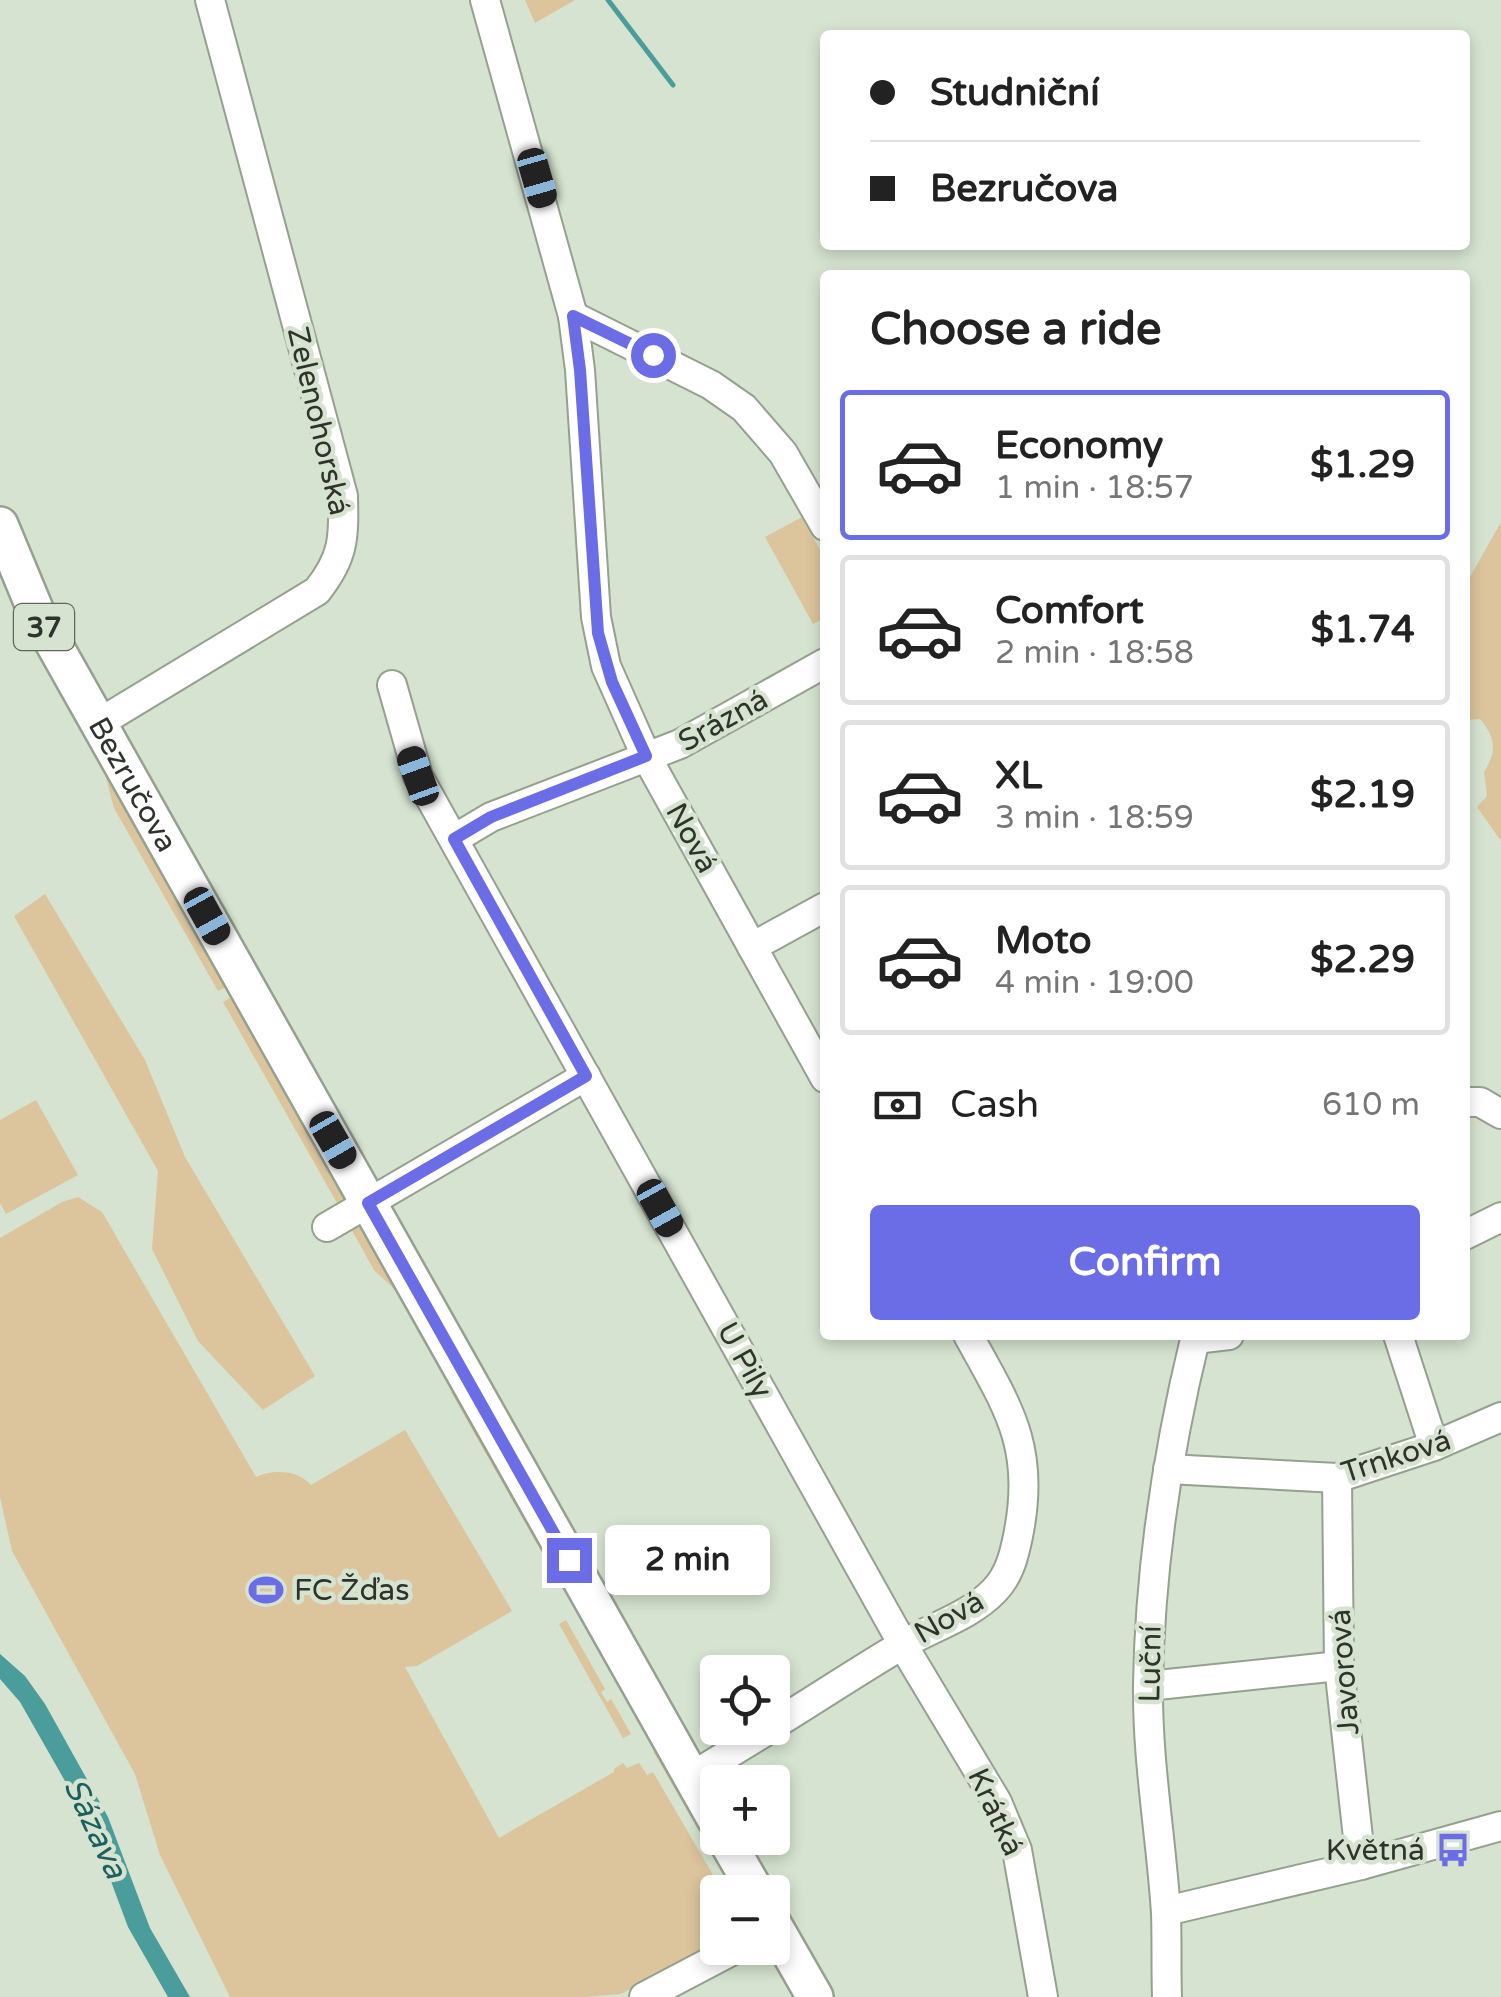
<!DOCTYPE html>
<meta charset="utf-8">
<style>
:root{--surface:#fff;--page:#f2f2f2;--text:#222;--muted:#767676;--line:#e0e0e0;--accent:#6b6de7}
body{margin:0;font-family:"Varela Round",sans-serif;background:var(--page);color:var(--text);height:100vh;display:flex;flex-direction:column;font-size:38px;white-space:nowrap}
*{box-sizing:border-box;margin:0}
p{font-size:32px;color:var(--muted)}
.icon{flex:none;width:55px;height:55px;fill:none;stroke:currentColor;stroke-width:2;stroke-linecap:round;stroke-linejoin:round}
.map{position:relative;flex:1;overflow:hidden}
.sheet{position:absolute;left:820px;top:270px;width:650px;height:1070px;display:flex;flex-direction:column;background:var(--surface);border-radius:10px;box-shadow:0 5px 15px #0003}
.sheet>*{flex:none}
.hud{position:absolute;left:820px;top:30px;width:650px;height:220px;border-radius:10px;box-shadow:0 5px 15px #0003;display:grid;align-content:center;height:220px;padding:0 50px;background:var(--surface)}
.tools{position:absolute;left:700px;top:1655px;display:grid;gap:20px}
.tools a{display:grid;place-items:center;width:90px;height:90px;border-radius:10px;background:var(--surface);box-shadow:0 5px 15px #0003;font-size:50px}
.end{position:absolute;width:45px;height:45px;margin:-22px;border:12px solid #6b6de7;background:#fff;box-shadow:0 0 0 5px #fff}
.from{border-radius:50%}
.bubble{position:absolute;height:70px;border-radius:10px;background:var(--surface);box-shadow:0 5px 15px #0003;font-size:32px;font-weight:700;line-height:70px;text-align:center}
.car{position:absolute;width:30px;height:60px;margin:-30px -15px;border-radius:12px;box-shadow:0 0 8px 2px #0007;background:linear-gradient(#222 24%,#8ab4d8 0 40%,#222 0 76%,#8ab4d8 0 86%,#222 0)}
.hud b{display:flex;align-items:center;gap:35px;height:95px;font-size:38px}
.hud b+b{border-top:2px solid var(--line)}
.hud i{width:25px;height:25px;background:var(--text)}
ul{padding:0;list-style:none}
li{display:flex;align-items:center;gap:30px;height:150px;margin:0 20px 15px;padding:0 30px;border:5px solid var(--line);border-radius:10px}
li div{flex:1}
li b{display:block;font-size:38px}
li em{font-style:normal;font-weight:700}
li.on{border-color:var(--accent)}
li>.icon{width:90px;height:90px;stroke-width:1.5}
h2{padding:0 50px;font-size:45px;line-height:120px}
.pay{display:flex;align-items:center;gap:25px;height:110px;padding:0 50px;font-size:38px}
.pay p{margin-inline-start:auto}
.button{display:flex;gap:20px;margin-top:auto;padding:20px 50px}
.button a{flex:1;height:115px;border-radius:10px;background:var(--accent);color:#fff;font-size:40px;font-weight:700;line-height:115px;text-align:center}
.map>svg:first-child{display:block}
.green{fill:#dcc49c}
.water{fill:#4b9d9b}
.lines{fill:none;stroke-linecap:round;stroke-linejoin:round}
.stream{stroke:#4b9d9b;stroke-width:5}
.minor-casing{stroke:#94a18f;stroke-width:32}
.major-casing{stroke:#94a18f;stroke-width:40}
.minor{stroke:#fff;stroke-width:28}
.major{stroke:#fff;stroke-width:35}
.route{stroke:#6b6de7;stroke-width:12}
.labels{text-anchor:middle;stroke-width:9;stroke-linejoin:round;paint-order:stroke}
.shield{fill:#d6e3d0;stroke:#60685c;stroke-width:2.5}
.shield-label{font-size:28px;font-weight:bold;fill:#2e332b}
.street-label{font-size:30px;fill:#2e332b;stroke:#d6e3d0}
.poi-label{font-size:30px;fill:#2e332b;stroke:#d6e3d0;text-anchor:start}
.water-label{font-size:32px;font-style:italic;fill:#1b5f5e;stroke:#d6e3d0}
</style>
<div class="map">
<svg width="1501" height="1997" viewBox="0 0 1501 1997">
<rect width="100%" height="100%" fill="#d6e3d0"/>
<g class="green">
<polygon points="525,0 575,0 535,23"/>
<polygon points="802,517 825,559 825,618 813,624 765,537"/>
<path d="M1501 522V841L1477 807 1487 796 1484 772C1497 752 1496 738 1480 719L1465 720V586Z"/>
<polygon points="36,645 230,985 218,991 114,808 103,767"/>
<polygon points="45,894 145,1060 185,1157 315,1376 263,1410 198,1341 152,1249 158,1171 14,916"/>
<polygon points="235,995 347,1200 341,1210 223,1002"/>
<polygon points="36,1100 78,1175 6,1214 0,1203 0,1120"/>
<path d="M78 1197 102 1212 256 1477C273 1469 298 1470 311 1485L405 1430 512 1611 417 1666 405 1667 499 1838 614 1772V1769L623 1763 627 1768 639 1763 647 1775 653 1772 723 1892H718L717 1942 621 1994 585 1997H230L160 1855 135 1774 12 1551 0 1497V1238L62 1202Z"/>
<polygon points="361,1222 406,1300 374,1270 349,1225"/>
<polygon points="455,1390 564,1581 563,1590 451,1392"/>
<polygon points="566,1620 605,1689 601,1692 607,1702 611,1699 631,1734 623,1738 559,1624"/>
<polygon points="653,1751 667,1759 743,1892 734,1892"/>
</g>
<polygon class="water" points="0,1654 25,1676 45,1704 108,1817 150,1928 190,1997 168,1997 128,1927 90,1825 20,1702 0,1679"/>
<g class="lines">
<polyline class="stream" points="608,0 673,85"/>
<g class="minor-casing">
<g id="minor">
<polyline points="485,0 573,316 580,370 596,617 606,666 646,756 825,1078"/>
<polyline points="573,316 711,385 744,408 783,453 825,526"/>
<polyline points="392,685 418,776 910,1657 997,1802 1017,1850 1043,1997"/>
<path d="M99 723 317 591C344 557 344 538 343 496L210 0"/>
<polyline points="454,839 491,817 680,744 825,663"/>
<polyline points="752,947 825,907"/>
<polyline points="1465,1102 1480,1102 1501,1114"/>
<polyline points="327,1227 586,1076"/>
<polyline points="1465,1235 1501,1217"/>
<polyline points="1398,1335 1434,1446"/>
<polyline points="1195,1339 1229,1335"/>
<polyline points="1168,1469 1337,1478 1434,1446 1501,1417"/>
<polyline points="1337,1478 1339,1666 1361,1865"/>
<polyline points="1148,1686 1339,1666"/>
<path d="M772 1726C816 1699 858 1671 902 1645 932 1627 970 1616 994 1591 1009 1576 1014 1556 1018 1536 1036 1448 1009 1409 968 1335"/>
<polyline points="691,1777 771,1728"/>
<polyline points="1166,1911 1361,1865 1501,1826"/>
<polyline points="644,1997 737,1948"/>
<path d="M1167 1997C1166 1969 1167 1941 1166 1913 1161 1836 1147 1761 1148 1684 1150 1566 1168 1449 1196 1335"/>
</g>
</g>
<g class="major-casing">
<g id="major">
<path id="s1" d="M0 525 37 614 718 1824"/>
<polyline points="725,1838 756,1892"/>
<polyline points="772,1922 815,1997"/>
</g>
</g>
<use href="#minor" class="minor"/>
<use href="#major" class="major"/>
</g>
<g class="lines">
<polyline class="route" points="569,1560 368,1203 586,1076 454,839 491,817 646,756 612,682 598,633 580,370 573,316 653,355"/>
</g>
<defs>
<g id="stadium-bare" transform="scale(2.7)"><path d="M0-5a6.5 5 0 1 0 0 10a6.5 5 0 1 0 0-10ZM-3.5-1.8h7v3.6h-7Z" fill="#6b6de7" stroke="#d6e3d0" stroke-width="2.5" paint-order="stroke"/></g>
<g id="bus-bare" transform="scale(2.7)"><path d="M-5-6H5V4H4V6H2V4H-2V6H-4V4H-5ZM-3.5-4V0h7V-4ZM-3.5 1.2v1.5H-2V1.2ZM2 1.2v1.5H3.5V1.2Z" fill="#6b6de7" stroke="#d6e3d0" stroke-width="2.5" paint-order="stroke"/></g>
</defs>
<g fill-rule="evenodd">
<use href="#stadium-bare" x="266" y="1590"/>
<use href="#bus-bare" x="1453" y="1850"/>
</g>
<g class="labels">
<rect class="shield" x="14" y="604" width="60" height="46" rx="8"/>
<g class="shield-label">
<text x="44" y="637">37</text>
</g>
<g class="street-label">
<text transform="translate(319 421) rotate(77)" y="10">Zelenohorská</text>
<text transform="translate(723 720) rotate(-29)" y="10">Srázná</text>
<text dy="10" stroke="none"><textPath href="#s1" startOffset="292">Bezručova</textPath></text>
<text transform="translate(692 838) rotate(61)" y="10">Nová</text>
<text transform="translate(745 1360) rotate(61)" y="10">U Pily</text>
<text transform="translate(1396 1456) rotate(-18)" y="10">Trnková</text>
<text transform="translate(949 1617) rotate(-30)" y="10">Nová</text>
<text transform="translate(1150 1664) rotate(-89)" y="10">Luční</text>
<text transform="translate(1344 1672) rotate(-94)" y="10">Javorová</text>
<text transform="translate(996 1812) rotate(65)" y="10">Krátká</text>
</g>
<g class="poi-label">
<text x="294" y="1600">FC Žďas</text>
<text x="1425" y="1860" text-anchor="end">Květná</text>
</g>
<g class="water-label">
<text transform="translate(96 1828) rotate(65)" y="11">Sázava</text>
</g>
</g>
</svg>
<div class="tools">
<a><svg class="icon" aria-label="locate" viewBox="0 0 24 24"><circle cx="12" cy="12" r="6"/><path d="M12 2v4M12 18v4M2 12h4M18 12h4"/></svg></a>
<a>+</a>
<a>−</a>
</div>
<i class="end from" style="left:653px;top:355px"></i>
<i class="end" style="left:569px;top:1560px"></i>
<div class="bubble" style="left:605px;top:1525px;width:165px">2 min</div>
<i class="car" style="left:537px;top:178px;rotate:164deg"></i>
<i class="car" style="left:418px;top:776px;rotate:340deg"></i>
<i class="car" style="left:207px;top:916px;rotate:151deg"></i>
<i class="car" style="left:333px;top:1140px;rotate:150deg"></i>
<i class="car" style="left:660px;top:1208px;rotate:151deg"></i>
<div class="hud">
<b><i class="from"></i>Studniční</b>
<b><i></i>Bezručova</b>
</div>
<section class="sheet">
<h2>Choose a ride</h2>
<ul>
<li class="on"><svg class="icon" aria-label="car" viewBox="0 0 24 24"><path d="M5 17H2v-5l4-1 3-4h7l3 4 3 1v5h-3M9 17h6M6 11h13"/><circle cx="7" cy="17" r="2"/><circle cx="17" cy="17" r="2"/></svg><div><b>Economy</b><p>1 min · 18:57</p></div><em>$1.29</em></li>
<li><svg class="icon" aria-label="car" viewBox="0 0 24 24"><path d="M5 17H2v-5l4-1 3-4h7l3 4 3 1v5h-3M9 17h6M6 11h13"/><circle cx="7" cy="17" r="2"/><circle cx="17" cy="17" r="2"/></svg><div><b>Comfort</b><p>2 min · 18:58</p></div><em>$1.74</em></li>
<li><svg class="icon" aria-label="car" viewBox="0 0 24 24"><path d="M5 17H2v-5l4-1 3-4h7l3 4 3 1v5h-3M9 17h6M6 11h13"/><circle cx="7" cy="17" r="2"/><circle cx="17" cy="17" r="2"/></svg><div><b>XL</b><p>3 min · 18:59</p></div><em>$2.19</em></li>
<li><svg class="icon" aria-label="car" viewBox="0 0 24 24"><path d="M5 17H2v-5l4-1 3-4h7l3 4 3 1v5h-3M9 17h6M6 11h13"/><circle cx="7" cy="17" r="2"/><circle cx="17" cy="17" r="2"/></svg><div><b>Moto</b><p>4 min · 19:00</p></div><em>$2.29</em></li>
</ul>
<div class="pay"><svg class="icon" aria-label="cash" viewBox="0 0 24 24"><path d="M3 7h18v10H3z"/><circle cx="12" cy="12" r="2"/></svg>Cash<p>610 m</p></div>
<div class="button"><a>Confirm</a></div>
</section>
</div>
